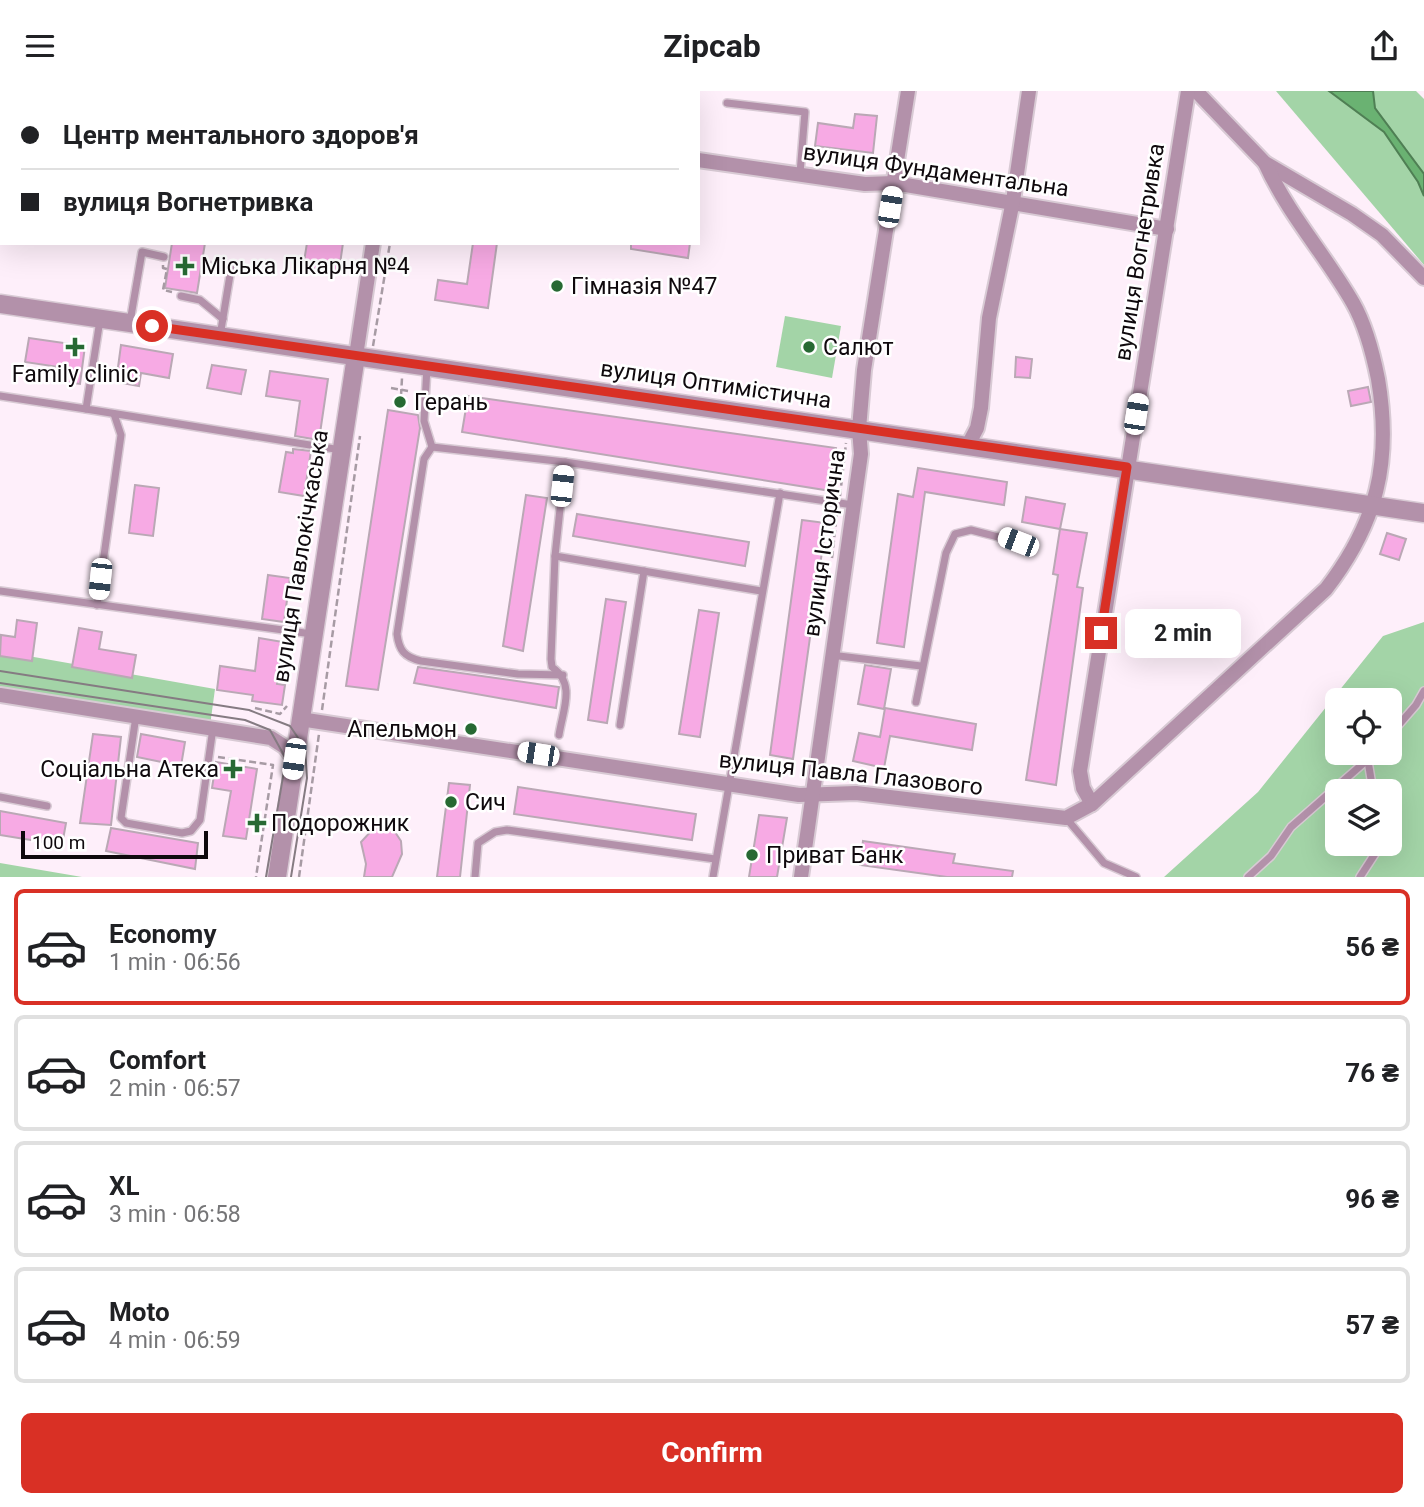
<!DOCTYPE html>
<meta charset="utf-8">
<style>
:root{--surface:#fff;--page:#f6f6f6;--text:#202124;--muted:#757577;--line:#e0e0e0;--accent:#d93025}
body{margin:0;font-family:Roboto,sans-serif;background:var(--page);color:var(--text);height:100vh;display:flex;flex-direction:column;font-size:26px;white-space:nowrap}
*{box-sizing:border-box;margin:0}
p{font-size:23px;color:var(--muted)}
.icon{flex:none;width:38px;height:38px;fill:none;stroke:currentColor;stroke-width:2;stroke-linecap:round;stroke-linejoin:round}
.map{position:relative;height:786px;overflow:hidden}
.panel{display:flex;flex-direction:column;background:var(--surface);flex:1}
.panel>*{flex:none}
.top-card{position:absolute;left:0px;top:0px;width:700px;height:154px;box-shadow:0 7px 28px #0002;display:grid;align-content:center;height:154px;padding:0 21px;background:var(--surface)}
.controls{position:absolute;left:1325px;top:597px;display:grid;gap:14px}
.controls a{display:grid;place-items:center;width:77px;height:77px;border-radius:10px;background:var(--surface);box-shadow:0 7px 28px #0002;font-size:35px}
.scale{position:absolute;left:21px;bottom:18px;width:187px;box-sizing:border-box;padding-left:7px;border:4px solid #0f090d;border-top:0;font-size:19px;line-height:24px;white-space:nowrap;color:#0f090d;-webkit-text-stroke:5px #fff;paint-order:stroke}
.end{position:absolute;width:32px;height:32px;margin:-16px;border:9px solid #d93025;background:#fff;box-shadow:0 0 0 4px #fff}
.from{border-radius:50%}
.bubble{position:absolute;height:49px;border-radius:10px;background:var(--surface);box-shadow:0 7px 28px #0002;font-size:23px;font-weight:700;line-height:49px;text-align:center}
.car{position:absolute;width:21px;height:42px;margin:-21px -10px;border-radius:9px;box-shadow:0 0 5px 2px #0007;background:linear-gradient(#fff 24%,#345 0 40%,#fff 0 76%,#345 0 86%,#fff 0)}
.top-card b{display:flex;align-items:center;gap:24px;height:66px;font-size:26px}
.top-card b+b{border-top:2px solid var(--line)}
.top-card i{width:18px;height:18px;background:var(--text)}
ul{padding:12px 0 0;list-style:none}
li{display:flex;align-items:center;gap:21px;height:116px;margin:0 14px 10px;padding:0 7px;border:4px solid var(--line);border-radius:10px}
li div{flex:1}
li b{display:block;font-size:26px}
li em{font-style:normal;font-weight:700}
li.selected{border-color:var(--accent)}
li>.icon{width:63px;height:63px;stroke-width:1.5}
.button{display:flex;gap:14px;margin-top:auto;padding:14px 21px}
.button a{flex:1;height:80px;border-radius:10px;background:var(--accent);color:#fff;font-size:28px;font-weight:700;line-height:80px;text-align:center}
header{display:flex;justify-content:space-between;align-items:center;height:91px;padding:0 21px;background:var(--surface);font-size:32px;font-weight:700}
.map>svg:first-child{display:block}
.green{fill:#a3d4a7;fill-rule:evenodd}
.water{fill:#6ab272;stroke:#4f7f54;stroke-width:2}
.building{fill:#f7aae4;stroke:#baa8b5;stroke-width:2}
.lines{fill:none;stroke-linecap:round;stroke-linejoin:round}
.service-casing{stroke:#d8cad4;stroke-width:10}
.minor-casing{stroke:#d8cad4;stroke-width:18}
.tertiary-casing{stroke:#d8cad4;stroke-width:21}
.path{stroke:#a79ba4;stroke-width:2.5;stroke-dasharray:7 3.5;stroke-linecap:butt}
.service{stroke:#b391aa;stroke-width:7}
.minor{stroke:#b391aa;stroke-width:14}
.tertiary{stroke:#b391aa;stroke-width:18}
.tram{stroke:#857b82;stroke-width:2}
.route{stroke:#d93025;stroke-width:9}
.poi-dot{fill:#276933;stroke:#fff;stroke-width:2.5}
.labels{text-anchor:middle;stroke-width:5;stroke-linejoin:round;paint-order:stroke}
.street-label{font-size:23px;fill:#0f090d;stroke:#fff}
.poi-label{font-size:23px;fill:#0f090d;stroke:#fff;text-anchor:start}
</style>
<header><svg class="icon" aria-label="menu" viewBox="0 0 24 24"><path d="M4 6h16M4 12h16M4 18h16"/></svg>Zipcab<svg class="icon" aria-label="share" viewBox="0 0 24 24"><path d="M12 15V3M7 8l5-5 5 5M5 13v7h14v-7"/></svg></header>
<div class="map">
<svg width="1424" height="786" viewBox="0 0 1424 786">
<rect width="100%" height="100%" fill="#feeffa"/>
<g class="green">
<polygon points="1276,0 1416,0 1424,8 1424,174"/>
<polygon points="785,225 841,235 832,287 776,276"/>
<path d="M1424 531V786H1164L1258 701 1383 545ZM1337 609H1390V662H1337ZM1337 700H1390V752H1337Z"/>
<polygon points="0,560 215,598 209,642 0,608"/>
<polygon points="0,772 82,786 0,786"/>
</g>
<polygon class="water" points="1329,0 1373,0 1375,17 1424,83 1424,105 1418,91 1384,41"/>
<g class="building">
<polygon points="855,23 877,25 873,62 815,55 818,32 853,37"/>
<polygon points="172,152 205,152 197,202 165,197"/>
<polygon points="307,152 343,152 339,180 303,177"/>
<polygon points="473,152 497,152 488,217 435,209 438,189 467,193"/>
<polygon points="631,152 690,152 688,167 631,158"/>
<polygon points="29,247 85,255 80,293 57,290 59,276 25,271"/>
<polygon points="121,254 173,263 169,287 141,282 139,295 116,291"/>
<polygon points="1016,266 1032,268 1030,287 1015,286"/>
<polygon points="212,274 246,279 241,303 207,297"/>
<polygon points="270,280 328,288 319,349 295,345 300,310 266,305"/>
<polygon points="1368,296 1371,311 1351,315 1348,300"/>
<polygon points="468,305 836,357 831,400 462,341"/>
<polygon points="388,319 418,324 420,337 378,599 346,595"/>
<polygon points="293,358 311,360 304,405 279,401 286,361 293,362"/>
<polygon points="918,377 1007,391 1004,414 925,401 904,556 877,552 898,403 913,406"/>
<polygon points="135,394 159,397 153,445 129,442"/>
<polygon points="526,404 547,407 523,560 503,555"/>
<polygon points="1026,406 1065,413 1060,438 1022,431"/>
<polygon points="577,423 749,451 745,475 573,445"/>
<polygon points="802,429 826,432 793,668 770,664"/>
<polygon points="1060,438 1087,442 1077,496 1083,497 1056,694 1026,689 1058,484 1053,483"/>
<polygon points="1387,442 1406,448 1399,469 1380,463"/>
<polygon points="268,484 290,487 284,531 262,528"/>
<polygon points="606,508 626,511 607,632 588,629"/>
<polygon points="699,519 719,522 700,646 679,643"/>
<polygon points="17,529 37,532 32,570 0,565 1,544 15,546"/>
<polygon points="79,537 102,541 99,558 136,564 132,587 72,576"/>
<polygon points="259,547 283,551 277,593 285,594 282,614 252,610 253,604 217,599 220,575 255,580"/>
<polygon points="865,574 891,578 884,618 858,613"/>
<polygon points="418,576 559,596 556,617 414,592"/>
<polygon points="885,617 976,633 972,659 890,645 884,677 853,670 859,642 880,646"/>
<polygon points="93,643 121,646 111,734 80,732"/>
<polygon points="141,643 185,651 181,675 137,666"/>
<polygon points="216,671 257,678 246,748 223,745 231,700 212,697"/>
<polygon points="449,692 470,694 460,786 437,786"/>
<polygon points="518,696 696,723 692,749 514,723"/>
<polygon points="0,720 66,732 62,754 0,744"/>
<polygon points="759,724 787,727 777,786 749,786"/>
<polygon points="382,736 395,741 401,750 402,763 392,786 364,786 366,773 361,751 374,737"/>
<polygon points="111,737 198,752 195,778 106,760"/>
<polygon points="863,750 955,763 953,772 1013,780 1012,786 947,786 860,774"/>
</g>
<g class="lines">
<g class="service-casing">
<g id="service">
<polyline points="648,2 648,0"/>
<polyline points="727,12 805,21 800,82"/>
<polyline points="0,18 2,18"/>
<polyline points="206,174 231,178 220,245"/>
<polyline points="231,178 244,180"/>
<polyline points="181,205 200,209 223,228"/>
<polyline points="100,229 86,318 341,359"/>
<polyline points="130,231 142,161 164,166"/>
<path d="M427 276 424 330 432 356 424 368 397 543C399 559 404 566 421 570L518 583 563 584"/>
<polyline points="0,305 86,318"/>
<polyline points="432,356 565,371 853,414"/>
<polyline points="555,465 761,500"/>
<polyline points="0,500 312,543"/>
<polyline points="97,514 121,344 114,323"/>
<polyline points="831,564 921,575"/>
<polyline points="916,611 946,462 955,443 971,439 1018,451"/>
<polyline points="136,625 121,727 126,732 182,742 191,740 200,729 213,637"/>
<polyline points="620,634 644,480"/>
<path d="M559 644C563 618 576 593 552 576L551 568 555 465 565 371"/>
<polyline points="1390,644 1416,614 1424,600"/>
<polyline points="1368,670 1373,700"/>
<polyline points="0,706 47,715"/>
<polyline points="1066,727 1104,772 1136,786"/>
<polyline points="475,786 478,752 495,741 507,739 715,768"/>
<polyline points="713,786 780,402"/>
<polyline points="1248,786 1271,765 1291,736 1375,662"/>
<polyline points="1360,786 1382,752"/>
</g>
</g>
<g class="minor-casing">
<g id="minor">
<polyline points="217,0 229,2"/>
<polyline points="1196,0 1265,72 1352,123 1382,144 1424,187"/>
<polyline points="395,2 395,0"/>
<polyline points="698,69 865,93 894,92 1167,138"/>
<polyline points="356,265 373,152"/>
<polyline points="967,356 977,337 981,317 989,227 1013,110 1029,0"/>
<polyline points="0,604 271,647 285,656 294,668"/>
<polyline points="300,628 799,704 856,702 1066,727 1092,713 1083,697 1080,680 1188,0"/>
<path d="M1092 713 1326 498C1377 432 1392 371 1378 288 1373 263 1366 235 1353 212 1325 163 1289 125 1265 72"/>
<polyline points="801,786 861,363 859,338 864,279 908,0"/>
</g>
</g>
<g class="tertiary-casing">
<g id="tertiary">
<polyline points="0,213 1424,422"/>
<polyline points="277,786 356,265"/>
</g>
</g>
<g class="path">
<polyline points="280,0 292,2"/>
<polyline points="380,2 380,0"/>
<polyline points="415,2 416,0"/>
<polyline points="163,174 163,177 167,178 163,199 172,201"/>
<polyline points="373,255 390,152"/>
<polyline points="391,297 408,300"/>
<polyline points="401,305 402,287"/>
<polyline points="840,405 846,352"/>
<polyline points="832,467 837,422"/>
<polyline points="255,617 280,623 287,615"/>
<polyline points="322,619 360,345"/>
<polyline points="218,666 273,674 256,786"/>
<polyline points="299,786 319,643"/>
</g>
<use href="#service" class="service"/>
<use href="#minor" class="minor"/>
<use href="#tertiary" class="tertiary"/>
<g class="tram">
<polyline points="0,580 249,619 290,635 305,657 307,687 291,786"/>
<polyline points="0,592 245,629 270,639 286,668 266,786"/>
</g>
</g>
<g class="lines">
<polyline class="route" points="152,235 1127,376 1101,542"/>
</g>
<g class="poi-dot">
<path d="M181.5 164.5h7v7h7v7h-7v7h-7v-7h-7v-7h7z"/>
<circle cx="557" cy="195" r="7"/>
<path d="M71.5 245.5h7v7h7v7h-7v7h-7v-7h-7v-7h7z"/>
<circle cx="809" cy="256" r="7"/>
<circle cx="400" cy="311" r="7"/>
<circle cx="471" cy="638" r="7"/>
<path d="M229.5 667.5h7v7h7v7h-7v7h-7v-7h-7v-7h7z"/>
<circle cx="451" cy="711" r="7"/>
<path d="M253.5 721.5h7v7h7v7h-7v7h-7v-7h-7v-7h7z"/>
<circle cx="752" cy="764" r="7"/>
</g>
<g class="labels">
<g class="street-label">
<text transform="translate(936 79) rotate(8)" y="8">вулиця Фундаментальна</text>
<text transform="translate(1139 161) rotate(-81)" y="8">вулиця Вогнетривка</text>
<text transform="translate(716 293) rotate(8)" y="8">вулиця Оптимістична</text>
<text transform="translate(824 452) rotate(-82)" y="8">вулиця Історична</text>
<text transform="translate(300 465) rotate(-81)" y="8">вулиця Павлокічкаська</text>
<text transform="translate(851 682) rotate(6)" y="8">вулиця Павла Глазового</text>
</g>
<g class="poi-label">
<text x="201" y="183">Міська Лікарня №4</text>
<text x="571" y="203">Гімназія №47</text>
<text x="823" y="264">Салют</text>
<text x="75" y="291" text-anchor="middle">Family clinic</text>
<text x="414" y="319">Герань</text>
<text x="457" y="646" text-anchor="end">Апельмон</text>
<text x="219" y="686" text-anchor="end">Соціальна Атека</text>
<text x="465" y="719">Сич</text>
<text x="271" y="740">Подорожник</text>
<text x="766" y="772">Приват Банк</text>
</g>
</g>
</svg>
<div class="controls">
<a><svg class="icon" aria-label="locate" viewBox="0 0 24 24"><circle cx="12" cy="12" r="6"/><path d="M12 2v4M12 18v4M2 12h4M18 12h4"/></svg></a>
<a><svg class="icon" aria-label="layers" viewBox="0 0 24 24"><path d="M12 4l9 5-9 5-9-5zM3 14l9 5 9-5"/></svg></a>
</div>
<div class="scale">100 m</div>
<i class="end from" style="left:152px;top:235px"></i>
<i class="end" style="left:1101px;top:542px"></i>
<div class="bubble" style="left:1125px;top:518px;width:116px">2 min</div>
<i class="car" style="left:890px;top:116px;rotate:9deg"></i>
<i class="car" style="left:1136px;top:323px;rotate:9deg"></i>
<i class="car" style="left:562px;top:395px;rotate:6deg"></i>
<i class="car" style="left:1018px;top:451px;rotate:291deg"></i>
<i class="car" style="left:100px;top:488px;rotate:186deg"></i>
<i class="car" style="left:538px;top:663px;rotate:279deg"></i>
<i class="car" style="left:294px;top:668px;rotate:188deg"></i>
<div class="top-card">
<b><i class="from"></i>Центр ментального здоров'я</b>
<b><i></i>вулиця Вогнетривка</b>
</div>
</div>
<section class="panel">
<ul>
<li class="selected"><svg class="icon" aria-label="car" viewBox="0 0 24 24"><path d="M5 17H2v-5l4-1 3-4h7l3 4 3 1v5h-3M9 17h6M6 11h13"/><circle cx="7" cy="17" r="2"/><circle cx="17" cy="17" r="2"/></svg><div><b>Economy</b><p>1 min · 06:56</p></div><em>56 ₴</em></li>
<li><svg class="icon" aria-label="car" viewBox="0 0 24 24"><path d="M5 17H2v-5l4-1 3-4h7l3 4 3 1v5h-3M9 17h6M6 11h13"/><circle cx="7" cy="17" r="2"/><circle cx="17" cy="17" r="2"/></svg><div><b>Comfort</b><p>2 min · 06:57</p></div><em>76 ₴</em></li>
<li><svg class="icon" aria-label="car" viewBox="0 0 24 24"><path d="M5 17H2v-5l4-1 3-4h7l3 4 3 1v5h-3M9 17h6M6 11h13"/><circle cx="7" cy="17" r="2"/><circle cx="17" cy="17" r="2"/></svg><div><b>XL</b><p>3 min · 06:58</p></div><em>96 ₴</em></li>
<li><svg class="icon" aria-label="car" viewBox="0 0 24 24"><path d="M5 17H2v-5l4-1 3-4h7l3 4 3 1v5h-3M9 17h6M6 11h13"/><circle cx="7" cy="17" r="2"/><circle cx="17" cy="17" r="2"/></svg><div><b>Moto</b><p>4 min · 06:59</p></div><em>57 ₴</em></li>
</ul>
<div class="button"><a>Confirm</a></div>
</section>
